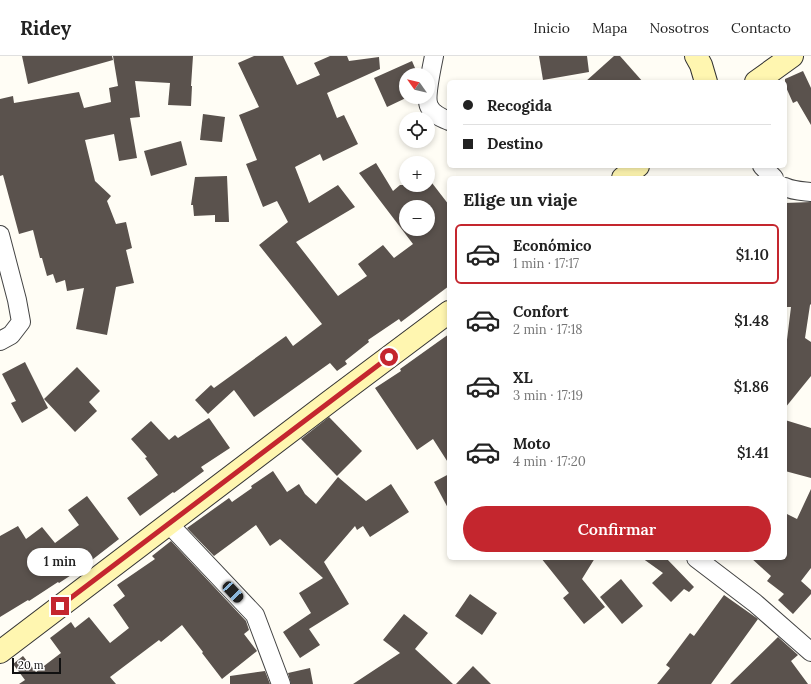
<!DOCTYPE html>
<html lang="es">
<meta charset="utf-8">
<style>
:root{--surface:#fff;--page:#f6f6f6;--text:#222;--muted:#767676;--line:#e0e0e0;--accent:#c4262e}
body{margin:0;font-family:Lora,serif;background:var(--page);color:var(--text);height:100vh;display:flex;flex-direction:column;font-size:15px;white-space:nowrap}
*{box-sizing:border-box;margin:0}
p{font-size:13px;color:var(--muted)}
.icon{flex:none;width:22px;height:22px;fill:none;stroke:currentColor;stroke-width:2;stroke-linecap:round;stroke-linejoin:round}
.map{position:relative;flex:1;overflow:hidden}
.side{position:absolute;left:447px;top:120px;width:340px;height:384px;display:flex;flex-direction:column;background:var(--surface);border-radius:6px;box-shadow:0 2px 6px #0003}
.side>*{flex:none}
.banner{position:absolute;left:447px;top:24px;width:340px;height:88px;border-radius:6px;box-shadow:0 2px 6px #0003;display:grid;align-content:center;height:88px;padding:0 16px;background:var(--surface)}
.needle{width:26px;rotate:304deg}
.tools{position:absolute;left:399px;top:12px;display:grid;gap:8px}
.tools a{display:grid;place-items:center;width:36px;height:36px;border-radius:50%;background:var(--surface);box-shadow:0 2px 6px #0003;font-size:20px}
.scale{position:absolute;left:12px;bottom:10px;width:49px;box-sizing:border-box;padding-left:4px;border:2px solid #111;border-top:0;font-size:11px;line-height:14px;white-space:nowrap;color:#111;-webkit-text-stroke:3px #fff;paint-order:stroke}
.end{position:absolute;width:18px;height:18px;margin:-9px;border:5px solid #c4262e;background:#fff;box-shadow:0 0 0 2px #fff}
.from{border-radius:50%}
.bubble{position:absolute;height:28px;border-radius:14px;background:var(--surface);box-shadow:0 2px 6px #0003;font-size:13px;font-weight:600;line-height:28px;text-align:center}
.car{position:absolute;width:12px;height:24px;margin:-12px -6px;border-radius:5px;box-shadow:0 0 3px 1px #0007;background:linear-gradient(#222 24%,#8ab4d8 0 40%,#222 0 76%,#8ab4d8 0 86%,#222 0)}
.banner b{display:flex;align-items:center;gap:14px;height:38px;font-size:15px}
.banner b+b{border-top:1px solid var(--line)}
.banner i{width:10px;height:10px;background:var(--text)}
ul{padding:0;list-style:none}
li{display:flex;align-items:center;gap:12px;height:60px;margin:0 8px 6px;padding:0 8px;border:2px solid transparent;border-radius:6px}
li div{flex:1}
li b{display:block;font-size:15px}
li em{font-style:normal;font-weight:600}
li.selected{border-color:var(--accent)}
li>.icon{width:36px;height:36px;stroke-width:1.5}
h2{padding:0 16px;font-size:18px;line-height:48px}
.button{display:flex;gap:8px;margin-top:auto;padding:8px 16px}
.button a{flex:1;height:46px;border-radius:24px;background:var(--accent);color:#fff;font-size:16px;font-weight:600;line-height:46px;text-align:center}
header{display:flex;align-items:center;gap:24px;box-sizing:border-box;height:56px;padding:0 20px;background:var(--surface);border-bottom:1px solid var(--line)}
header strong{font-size:19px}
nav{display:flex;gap:22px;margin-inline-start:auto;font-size:14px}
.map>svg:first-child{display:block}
.building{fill:#5a524d;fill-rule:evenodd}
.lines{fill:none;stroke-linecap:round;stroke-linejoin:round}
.minor-casing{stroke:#444;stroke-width:20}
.secondary-casing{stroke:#333;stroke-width:24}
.minor{stroke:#fff;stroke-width:18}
.secondary{stroke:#fff6b0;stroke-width:22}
.route{stroke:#c4262e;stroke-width:5}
</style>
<header>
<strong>Ridey</strong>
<nav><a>Inicio</a><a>Mapa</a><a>Nosotros</a><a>Contacto</a></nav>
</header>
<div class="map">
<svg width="811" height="628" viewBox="0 0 811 628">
<rect width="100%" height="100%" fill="#fffdf5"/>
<g class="building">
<polygon points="22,0 112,0 113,4 28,28"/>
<polygon points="113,0 193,0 191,30 192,30 191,50 168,49 170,27 135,25 140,61 130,62 137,102 119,105 114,78 85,84 95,125 111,140 107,145 116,168 126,166 132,192 126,194 134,227 116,231 107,279 76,273 84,232 67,235 65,224 56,227 53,218 47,220 42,202 40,202 33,174 19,178 3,119 0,120 0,43 13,40 14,47 79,36 84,52 111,46 109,32 118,30"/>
<path d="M254 0H283L297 29 320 19 314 7 330 0H347L349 5 379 1 380 13 327 37 337 62 344 59 358 88 323 105 320 98 295 111 309 147 338 129 355 151 296 186 338 240 367 220 358 208 383 189 394 202 413 188 359 117 376 107 393 135 400 129H417L422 135 432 127 449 149V230L401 266 399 263 368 284 369 286 345 305 347 308 337 315 330 307 254 361 234 334 208 358 195 344 211 329 214 332 286 280 293 290 322 268 259 189 288 166 277 145 263 151 246 108 257 104 239 59 259 51 238 7ZM406 151H428V173H406Z"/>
<polygon points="539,0 587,0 589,16 543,24"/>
<polygon points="614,0 620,0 643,26 585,26"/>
<polygon points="412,5 418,19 406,19 406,41 408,41 387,51 374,22"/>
<polygon points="803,15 811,32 811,69 797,45 793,47 785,29 785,23"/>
<polygon points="203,58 225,61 222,86 200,84"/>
<polygon points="181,85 187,109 151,120 144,95"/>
<polygon points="227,120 229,166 215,166 215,159 194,160 193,149 191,149 195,121"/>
<polygon points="811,146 811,248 810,249 805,282 811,286 811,320 785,352 785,300 791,251 785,251 785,147"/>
<polygon points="449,278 449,408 433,383 417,394 375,332 401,315 400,313"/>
<polygon points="25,306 48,352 22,367 11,347 16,345 2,318"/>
<polygon points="77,311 100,335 89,346 97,355 75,376 44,343"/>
<polygon points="329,361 362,395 337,420 301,383"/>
<polygon points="209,362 230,392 201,411 204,415 174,437 173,436 140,460 127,442 158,419 145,402 147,401 131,383 151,365 169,384 175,379 178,382"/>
<polygon points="785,364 811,372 811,422 785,415"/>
<polygon points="273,415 287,436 299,428 305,438 316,448 338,421 366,445 391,428 409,456 370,481 363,470 357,474 355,470 324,506 349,548 309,573 320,589 300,602 283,576 311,557 299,537 323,522 280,483 270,490 256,469 214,500 187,472 229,442 232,446 252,432 251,430"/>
<polygon points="449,418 449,454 434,426"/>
<polygon points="811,433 811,512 801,525 811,534 811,538 793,558 778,544 784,538 767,525 771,520 751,502 785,502 785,457 797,463"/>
<polygon points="87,440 119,483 79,514 59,527 58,526 29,545 28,544 0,561 0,480 18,470 26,483 42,471 55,487 79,469 68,454"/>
<polygon points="171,485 246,565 249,574 244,578 257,595 222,623 202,597 203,596 182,569 161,586 159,584 110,621 116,628 19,628 25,624 13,608 23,600 36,616 61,597 50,582 71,566 75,572 89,561 110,587 129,572 113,549 125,540 117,529 155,503 152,500"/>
<polygon points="541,502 595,502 582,523 605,551 584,568 563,542 569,537"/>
<polygon points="642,502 666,502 694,531 689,536 684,533 671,546 652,527 663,517"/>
<polygon points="621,523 643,550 622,568 600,541"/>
<polygon points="470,538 497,557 482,579 455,560"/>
<polygon points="724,539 758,563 711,628 657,628 670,612 666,609 690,577 694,580"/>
<polygon points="404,558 428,577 415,593 453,628 353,628 400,597 383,584"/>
<polygon points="778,581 798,599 791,605 808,628 730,628"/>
<polygon points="473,610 491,628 456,628"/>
<polygon points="310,612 313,628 291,628 288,617"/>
<polygon points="265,615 270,628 230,628 230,620"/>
</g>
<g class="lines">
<g class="minor-casing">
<g id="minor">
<path d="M434 0C432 10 425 42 429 50 432 58 442 62 449 65"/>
<polyline points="762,110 774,122"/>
<path d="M785 131C793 135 802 135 811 136"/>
<polyline points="0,179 17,244 21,266 11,279 0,285"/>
<polyline points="169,468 255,559 281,628"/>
<polyline points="696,502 755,547 811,596"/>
</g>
</g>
<g class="secondary-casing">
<g id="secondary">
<polyline points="696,0 701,9 706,26"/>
<polyline points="756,26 792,0"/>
<polyline points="623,122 638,110"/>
<polyline points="0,596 329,346 449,256"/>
</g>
</g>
<use href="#minor" class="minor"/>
<use href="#secondary" class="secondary"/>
</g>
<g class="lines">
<polyline class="route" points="60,550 389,301"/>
</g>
</svg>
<div class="tools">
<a><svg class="needle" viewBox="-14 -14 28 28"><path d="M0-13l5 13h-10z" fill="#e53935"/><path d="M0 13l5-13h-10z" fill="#767676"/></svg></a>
<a><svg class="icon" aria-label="locate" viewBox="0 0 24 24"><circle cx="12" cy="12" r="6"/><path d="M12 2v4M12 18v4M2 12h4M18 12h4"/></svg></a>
<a>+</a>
<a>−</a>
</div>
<div class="scale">20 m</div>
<i class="end from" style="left:389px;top:301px"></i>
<i class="end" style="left:60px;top:550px"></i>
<div class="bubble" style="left:27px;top:492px;width:66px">1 min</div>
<i class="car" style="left:233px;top:536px;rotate:137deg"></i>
<div class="banner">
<b><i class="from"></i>Recogida</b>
<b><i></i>Destino</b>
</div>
<section class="side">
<h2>Elige un viaje</h2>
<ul>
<li class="selected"><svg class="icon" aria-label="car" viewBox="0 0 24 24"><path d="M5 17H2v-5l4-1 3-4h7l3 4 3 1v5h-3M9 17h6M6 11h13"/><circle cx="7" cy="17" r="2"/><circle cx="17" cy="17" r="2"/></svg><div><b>Económico</b><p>1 min · 17:17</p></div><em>$1.10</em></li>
<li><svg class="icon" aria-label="car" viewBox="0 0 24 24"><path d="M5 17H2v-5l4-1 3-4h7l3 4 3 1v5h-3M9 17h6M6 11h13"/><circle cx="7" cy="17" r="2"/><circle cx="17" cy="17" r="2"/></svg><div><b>Confort</b><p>2 min · 17:18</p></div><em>$1.48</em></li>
<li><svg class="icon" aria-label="car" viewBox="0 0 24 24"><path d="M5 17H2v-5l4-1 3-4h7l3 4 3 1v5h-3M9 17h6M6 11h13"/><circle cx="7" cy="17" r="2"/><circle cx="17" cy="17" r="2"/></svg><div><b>XL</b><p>3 min · 17:19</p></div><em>$1.86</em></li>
<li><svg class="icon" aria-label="car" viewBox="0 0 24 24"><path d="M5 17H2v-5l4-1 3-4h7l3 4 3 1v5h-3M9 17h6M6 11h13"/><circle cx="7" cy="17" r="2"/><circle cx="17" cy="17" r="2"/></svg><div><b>Moto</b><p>4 min · 17:20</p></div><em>$1.41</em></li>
</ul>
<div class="button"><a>Confirmar</a></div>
</section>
</div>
